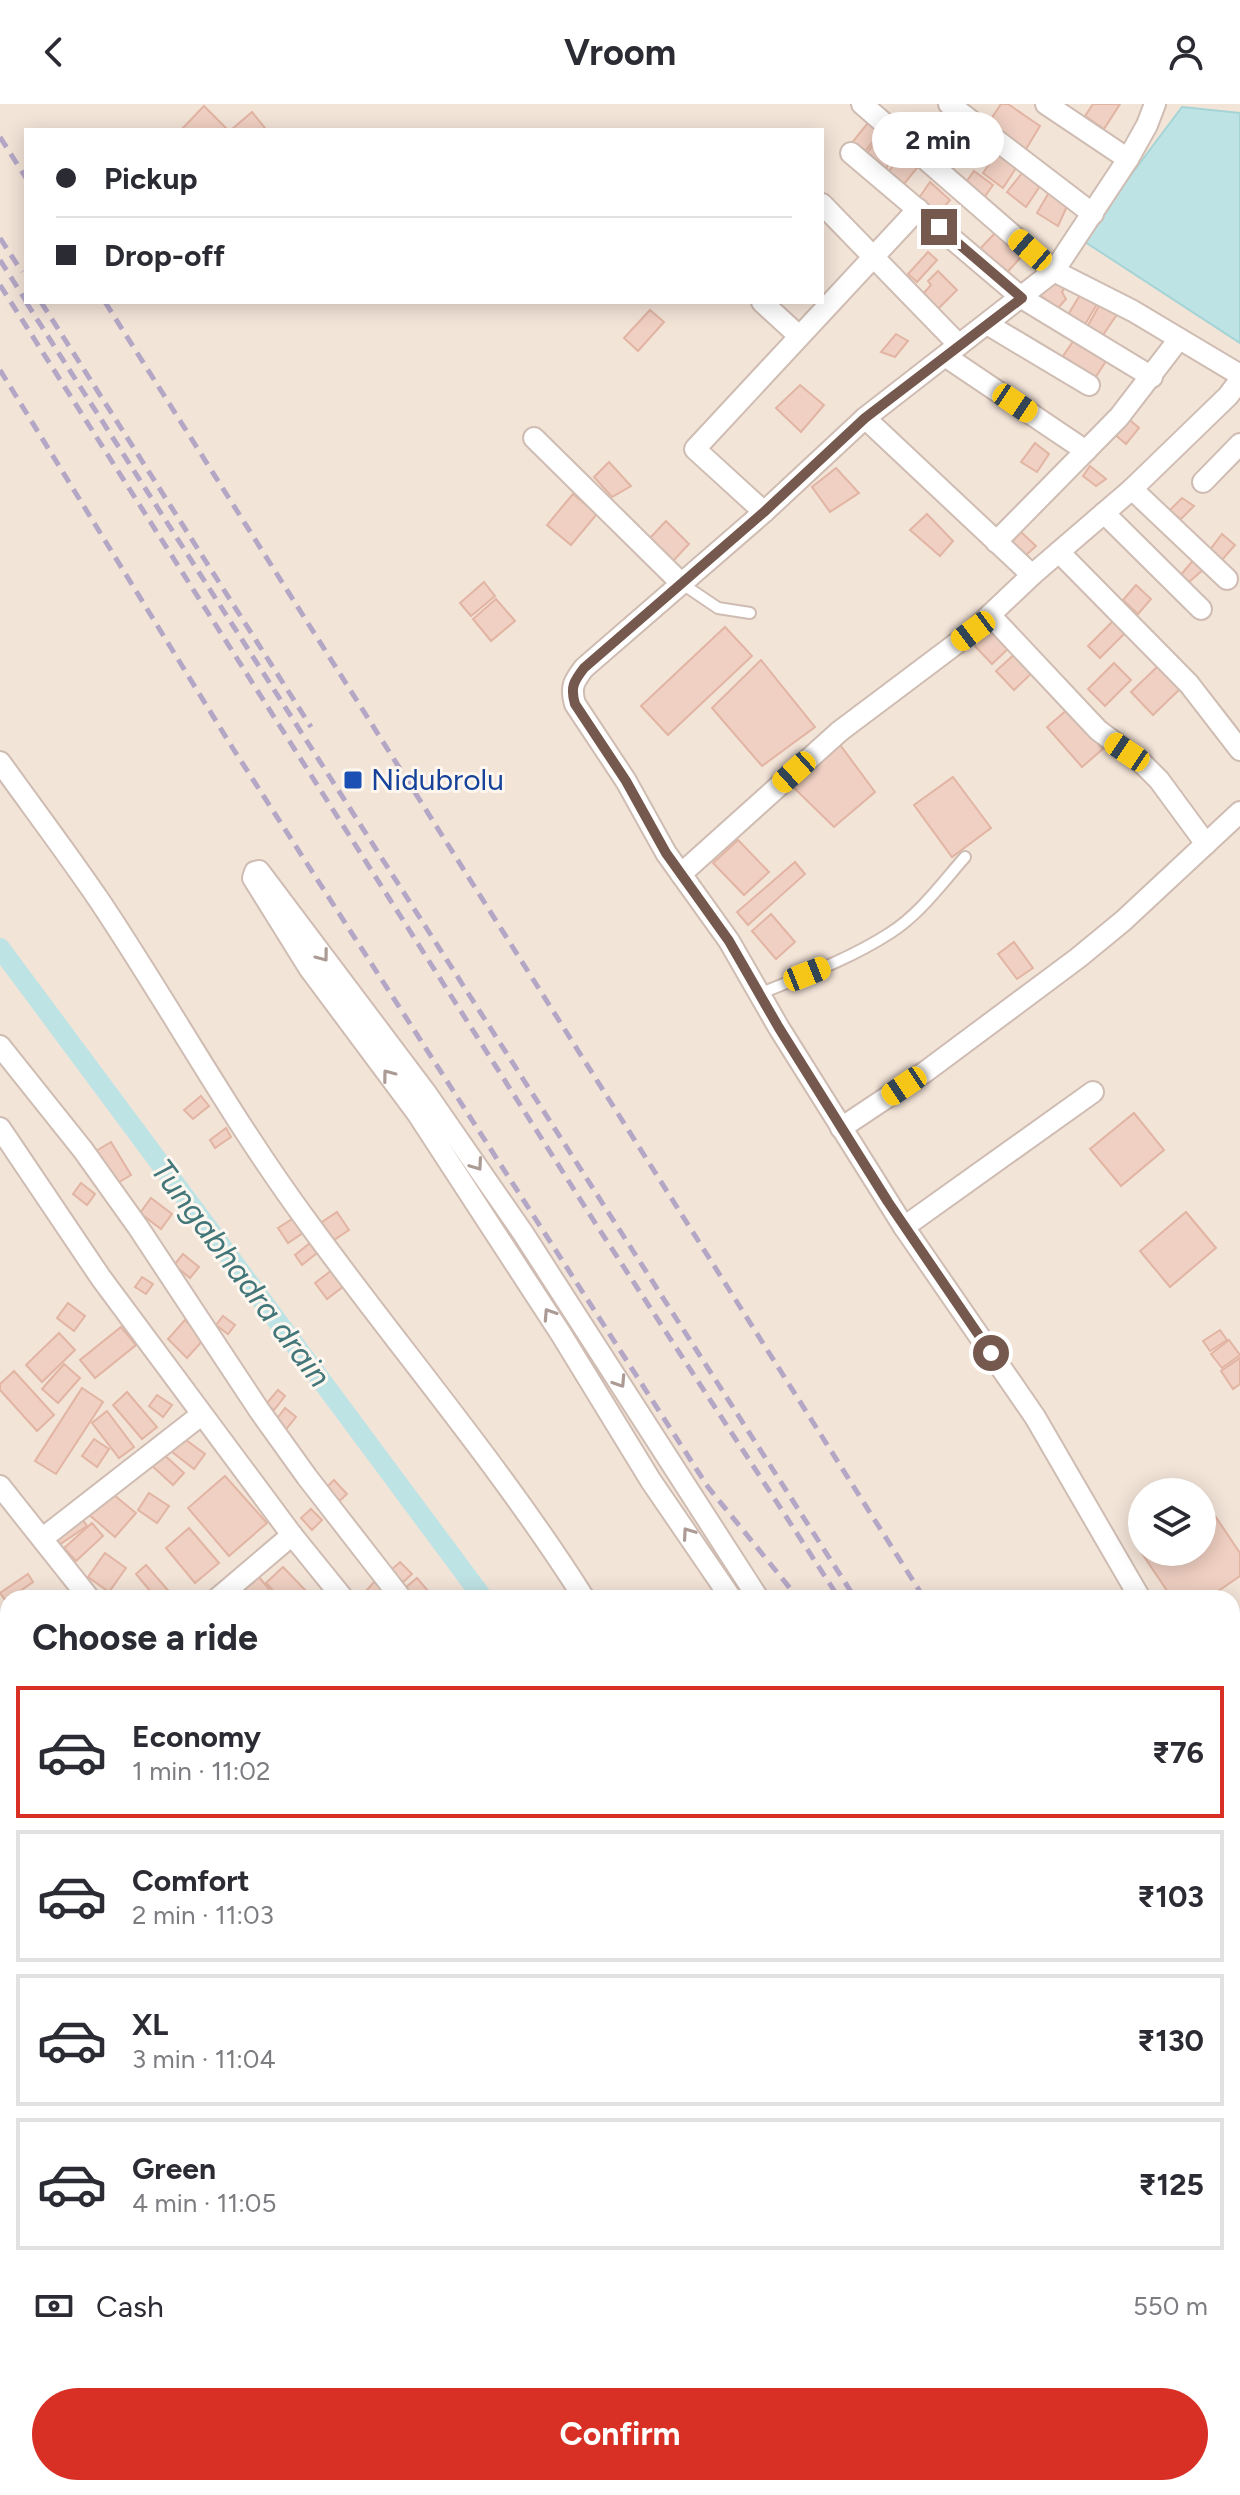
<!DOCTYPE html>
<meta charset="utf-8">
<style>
:root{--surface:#fff;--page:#f7f7f7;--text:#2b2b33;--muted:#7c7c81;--line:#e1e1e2;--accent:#d93025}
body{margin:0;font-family:Figtree,sans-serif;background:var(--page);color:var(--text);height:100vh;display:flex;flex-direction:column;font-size:30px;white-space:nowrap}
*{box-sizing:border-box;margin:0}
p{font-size:26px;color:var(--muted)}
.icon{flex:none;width:44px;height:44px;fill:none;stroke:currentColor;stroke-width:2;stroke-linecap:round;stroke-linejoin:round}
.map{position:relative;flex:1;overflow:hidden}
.drawer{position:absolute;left:0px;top:1486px;width:1240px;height:906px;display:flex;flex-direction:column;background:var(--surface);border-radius:24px 24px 0 0;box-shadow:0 4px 20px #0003}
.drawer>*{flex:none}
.hud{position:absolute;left:24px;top:24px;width:800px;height:176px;border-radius:0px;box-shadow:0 4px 20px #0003;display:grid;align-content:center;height:176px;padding:0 32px;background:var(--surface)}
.buttons{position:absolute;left:1128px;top:1374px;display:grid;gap:16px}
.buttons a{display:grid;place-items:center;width:88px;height:88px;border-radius:50%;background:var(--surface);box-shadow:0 4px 20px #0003;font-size:40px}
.end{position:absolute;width:36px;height:36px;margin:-18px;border:10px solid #75584e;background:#fff;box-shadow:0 0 0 4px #fff}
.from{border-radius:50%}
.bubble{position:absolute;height:56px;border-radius:28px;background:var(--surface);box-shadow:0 4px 20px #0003;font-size:26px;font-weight:700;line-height:56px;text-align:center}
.car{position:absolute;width:24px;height:48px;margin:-24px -12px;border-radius:10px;box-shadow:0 0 6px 2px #0007;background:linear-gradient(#f5c518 24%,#345 0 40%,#f5c518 0 76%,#345 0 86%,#f5c518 0)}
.hud b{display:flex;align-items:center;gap:28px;height:76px;font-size:30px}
.hud b+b{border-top:2px solid var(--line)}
.hud i{width:20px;height:20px;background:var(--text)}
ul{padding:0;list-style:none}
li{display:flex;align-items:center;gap:24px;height:132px;margin:0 16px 12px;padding:0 16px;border:4px solid var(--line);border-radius:0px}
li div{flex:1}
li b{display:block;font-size:30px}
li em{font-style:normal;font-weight:700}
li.active{border-color:var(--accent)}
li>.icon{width:72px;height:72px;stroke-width:1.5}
h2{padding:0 32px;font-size:36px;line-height:96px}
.pay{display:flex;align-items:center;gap:20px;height:88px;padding:0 32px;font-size:30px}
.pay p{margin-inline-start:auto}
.button{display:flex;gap:16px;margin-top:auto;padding:16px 32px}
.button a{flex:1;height:92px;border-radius:48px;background:var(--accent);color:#fff;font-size:32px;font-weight:700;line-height:92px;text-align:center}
header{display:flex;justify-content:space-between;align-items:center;height:104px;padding:0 32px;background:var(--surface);font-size:36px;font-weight:700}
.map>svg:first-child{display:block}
.residential{fill:#f3e4d8;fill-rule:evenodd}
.water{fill:#bee3e5;stroke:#a5d4d6;stroke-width:2}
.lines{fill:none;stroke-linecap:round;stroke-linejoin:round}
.canal{stroke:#bee3e5;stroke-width:20}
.building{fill:#f0d0c2;stroke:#e2b4a3;stroke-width:2}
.service-casing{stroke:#cfbcb2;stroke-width:14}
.minor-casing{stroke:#cfbcb2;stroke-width:24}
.secondary-casing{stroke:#d2bbb0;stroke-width:32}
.service{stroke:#fff;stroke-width:10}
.minor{stroke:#fff;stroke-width:20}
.secondary{stroke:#fff;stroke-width:28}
.rail{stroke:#b4a7c6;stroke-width:5;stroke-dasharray:12 8;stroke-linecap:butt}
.oneway{stroke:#ac9b95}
.route{stroke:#75584e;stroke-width:10}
.transit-dot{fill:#1a4fb4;stroke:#fef7f0;stroke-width:3}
.labels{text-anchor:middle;stroke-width:6;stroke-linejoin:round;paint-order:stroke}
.transit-label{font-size:30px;fill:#164399;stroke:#fef7f0;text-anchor:start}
.water-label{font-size:32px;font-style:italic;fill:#427679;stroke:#fef7f0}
</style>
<header><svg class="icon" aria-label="back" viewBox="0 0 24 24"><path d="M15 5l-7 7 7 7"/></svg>Vroom<svg class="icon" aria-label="person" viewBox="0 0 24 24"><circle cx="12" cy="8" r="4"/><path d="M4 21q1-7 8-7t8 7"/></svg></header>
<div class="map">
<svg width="1240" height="2391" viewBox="0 0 1240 2391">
<rect width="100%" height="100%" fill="#fcf3e9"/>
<path class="residential" d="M0 0H1240V2391H0ZM26 26H822V198H26ZM1142 1388H1202V1448H1142ZM8 1494H1232V2384H8Z"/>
<polygon class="water" points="1182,3 1240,9 1240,239 1082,136"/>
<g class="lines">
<g class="canal">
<polyline points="0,844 483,1494"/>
<polyline points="1147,2384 1152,2391"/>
</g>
</g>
<g class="building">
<polygon points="1001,0 1008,0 1040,22 1026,45 989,18"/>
<polygon points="1093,0 1120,0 1104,25 1085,12"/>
<polygon points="204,2 228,26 181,26"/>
<polygon points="252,8 265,24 263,26 231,26"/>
<polygon points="872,14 884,24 862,51 850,41"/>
<polygon points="883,27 902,41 884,67 865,52"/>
<polygon points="1000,45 1018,61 1003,84 983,69"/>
<polygon points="905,47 921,59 904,80 888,68"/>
<polygon points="974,67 993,81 983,95 964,81"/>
<polygon points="1022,69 1040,82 1026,103 1007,88"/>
<polygon points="930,78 950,96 936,113 919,94"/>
<polygon points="1052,83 1069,98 1058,122 1037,109"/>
<polygon points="995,129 1021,153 1004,172 977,148"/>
<polygon points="928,148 937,156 917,178 908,170"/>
<polygon points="938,167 957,186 938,205 923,190 931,181 928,177"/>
<polygon points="1051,174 1066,182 1062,188 1066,195 1058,204 1037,189"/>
<polygon points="1083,186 1100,195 1083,224 1066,214"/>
<polygon points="1103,195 1120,206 1101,234 1086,225"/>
<polygon points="650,206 664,218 638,247 624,234"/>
<polygon points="896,230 908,237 895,253 881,248"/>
<polygon points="1076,233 1108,254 1095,274 1063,252"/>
<polygon points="800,281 824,301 801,328 776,304"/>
<polygon points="1125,312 1139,324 1126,340 1112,328"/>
<polygon points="1035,339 1049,350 1037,368 1021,358"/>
<polygon points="609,358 631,382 612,393 594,373"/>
<polygon points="1090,362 1106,375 1096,382 1083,372"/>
<polygon points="836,364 859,389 830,408 812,383"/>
<polygon points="573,390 597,410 571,441 547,421"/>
<polygon points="1182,394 1194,402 1181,415 1169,407"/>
<polygon points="927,410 953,437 940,452 910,426"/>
<polygon points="666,417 689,440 672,458 649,435"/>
<polygon points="1021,428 1036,442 1022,455 1007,443"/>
<polygon points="1222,430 1235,441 1222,456 1209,447"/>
<polygon points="1195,454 1205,464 1189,478 1179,473"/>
<polygon points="484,478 495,492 471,512 460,499"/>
<polygon points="1136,481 1151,495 1138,510 1123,496"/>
<polygon points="496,495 515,517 491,537 473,515"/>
<polygon points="1113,517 1125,529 1100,554 1088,542"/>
<polygon points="990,521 1011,542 992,560 972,539"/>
<polygon points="725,523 752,552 668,631 641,602"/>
<polygon points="1017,548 1034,567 1014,586 996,567"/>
<polygon points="761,556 815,623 762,662 712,604"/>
<polygon points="1114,559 1131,576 1105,602 1088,585"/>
<polygon points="1158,562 1180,585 1153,611 1131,588"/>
<polygon points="1068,605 1103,645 1082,663 1047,623"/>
<polygon points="838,638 875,688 834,723 790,680"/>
<polygon points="953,673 991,724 952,753 914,701"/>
<polygon points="738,736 769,768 744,791 713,759"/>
<polygon points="795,758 805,770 748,821 737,808"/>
<polygon points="771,810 795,838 776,855 752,827"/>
<polygon points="1014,838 1033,864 1017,875 998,850"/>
<polygon points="201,992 209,1002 193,1015 184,1006"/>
<polygon points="1134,1009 1164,1046 1121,1082 1090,1045"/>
<polygon points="226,1024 231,1033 215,1044 210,1036"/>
<polygon points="111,1038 131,1071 116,1080 96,1047"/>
<polygon points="81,1079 95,1090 87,1101 73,1090"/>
<polygon points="151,1094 172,1110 161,1125 140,1109"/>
<polygon points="337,1108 349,1126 331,1138 319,1120"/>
<polygon points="1186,1108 1216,1144 1170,1183 1140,1147"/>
<polygon points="297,1112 306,1127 288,1139 278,1124"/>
<polygon points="310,1139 317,1149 302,1161 295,1151"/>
<polygon points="183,1150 199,1163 190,1174 174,1161"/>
<polygon points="332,1166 344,1182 327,1195 315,1179"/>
<polygon points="142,1173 153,1180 146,1190 135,1183"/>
<polygon points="68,1199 85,1212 74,1227 57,1214"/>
<polygon points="223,1212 235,1221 228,1230 216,1221"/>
<polygon points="185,1216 204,1235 187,1254 168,1235"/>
<polygon points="121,1223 136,1241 95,1274 80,1256"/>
<polygon points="1220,1226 1227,1236 1210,1247 1203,1237"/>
<polygon points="59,1229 75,1246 42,1278 26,1261"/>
<polygon points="1229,1236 1240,1251 1222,1264 1211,1250"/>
<polygon points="1240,1254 1240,1280 1233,1285 1221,1267"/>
<polygon points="64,1260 80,1274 58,1299 42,1285"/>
<polygon points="14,1267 54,1311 37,1327 0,1286 0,1280"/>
<polygon points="82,1284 103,1298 56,1370 35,1357"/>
<polygon points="278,1286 285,1292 274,1306 266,1300"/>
<polygon points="127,1288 157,1323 142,1335 113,1301"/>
<polygon points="157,1291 172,1301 163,1313 149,1302"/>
<polygon points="285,1304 296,1313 284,1328 273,1320"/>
<polygon points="107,1307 134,1343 119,1354 92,1319"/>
<polygon points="178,1330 205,1350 194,1365 167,1344"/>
<polygon points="94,1335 109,1345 97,1363 82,1352"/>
<polygon points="161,1348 184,1369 173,1381 150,1360"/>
<polygon points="225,1372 267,1419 229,1452 188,1404"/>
<polygon points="334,1376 347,1390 335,1401 322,1388"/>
<polygon points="108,1386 136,1409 115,1433 87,1409"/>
<polygon points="149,1389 169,1402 157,1419 138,1406"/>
<polygon points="1205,1397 1240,1449 1240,1472 1208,1494 1172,1494 1137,1442 1142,1439 1142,1448 1202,1448 1202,1399"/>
<polygon points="311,1405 322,1416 312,1426 301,1414"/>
<polygon points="80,1412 87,1422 59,1441 54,1432"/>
<polygon points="92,1419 103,1432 76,1457 64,1444"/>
<polygon points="189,1424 219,1459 195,1479 166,1444"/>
<polygon points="105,1449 126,1464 109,1488 88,1473"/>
<polygon points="400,1458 412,1470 402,1479 391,1466"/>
<polygon points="146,1461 173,1492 171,1494 156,1494 136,1470"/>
<polygon points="283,1463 309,1490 305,1494 280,1494 266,1479"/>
<polygon points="255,1468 276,1494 243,1494 235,1484"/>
<polygon points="28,1470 33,1478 6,1497 0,1489"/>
<polygon points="417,1474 429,1488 421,1494 411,1494 404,1485"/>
<polygon points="376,1476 391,1490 388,1494 374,1494 366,1487"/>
<polygon points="8,1552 8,1584 0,1590 0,1558"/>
<polygon points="0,1916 8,1926 8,1942 0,1949"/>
<polygon points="0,2048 8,2057 8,2073 0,2080"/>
<polygon points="101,2384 129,2384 132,2388 127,2391 106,2391"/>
<polygon points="133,2384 171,2384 160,2391 138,2391"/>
<polygon points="196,2384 254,2384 259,2391 191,2391 189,2388"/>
<polygon points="422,2384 452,2384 443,2391 413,2391"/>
<polygon points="534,2384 557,2384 562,2391 524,2391"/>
<polygon points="600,2384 633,2384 625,2391 592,2391"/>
<polygon points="683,2384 718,2384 721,2388 718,2391 681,2391 678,2388"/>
<polygon points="730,2384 767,2384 758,2391 736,2391"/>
<polygon points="805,2384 850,2384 854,2389 810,2391"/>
<polygon points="864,2384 899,2384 904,2391 857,2391"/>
</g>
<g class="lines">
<g class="service-casing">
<g id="service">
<polyline points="681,479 718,504 750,509"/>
<path d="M759 890C803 872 850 855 890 829 920 810 942 779 965 753"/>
</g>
</g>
<g class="minor-casing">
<g id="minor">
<polyline points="862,0 1054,167 1133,207 1240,271"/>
<polyline points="949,0 1093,110"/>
<polyline points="1046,0 1128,55"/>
<polyline points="851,49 1022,194 1152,273"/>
<polyline points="822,100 959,241"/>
<polyline points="762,198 799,232"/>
<polyline points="987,220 1089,281"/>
<polyline points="945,252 1086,347"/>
<polyline points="865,314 1032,471"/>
<polyline points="534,334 681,479"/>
<polyline points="1203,378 1240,340"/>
<polyline points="1132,385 1227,475"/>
<polyline points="764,408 695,345 918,105"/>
<polyline points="1104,409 1201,505"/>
<polyline points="996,438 1119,313 1179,235"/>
<polyline points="1059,448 1189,580 1240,646"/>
<polyline points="990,511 1098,626 1142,659 1159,676 1206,740"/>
<path d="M0 658C33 704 67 749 99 796 170 902 232 1016 309 1120 400 1245 501 1363 584 1494"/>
<polyline points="681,770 840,627 973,527 1032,471 1132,385 1228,292 1240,276"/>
<polyline points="0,942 83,1046 138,1123 259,1306 307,1373 401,1494"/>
<polyline points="0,1024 101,1174 292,1431"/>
<polyline points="841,1024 925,968 1078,854 1123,817 1240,708"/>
<polyline points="904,1123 1093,988"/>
<polyline points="0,1382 89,1494"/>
<polyline points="43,1434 201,1311"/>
<polyline points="218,1494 292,1431 343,1494"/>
<polyline points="731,1494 651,1377 561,1230 417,1009 309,864 253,774 255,768 259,767 426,989 523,1129 758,1494"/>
<path d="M1140 1494 1035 1313 904 1123 779 924 729 837 666 749 626 677 575 600C570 583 574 577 584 564L764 408 865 314 1054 167 1128 55 1147 21 1155 0"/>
<polyline points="1232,1528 1240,1523"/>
<polyline points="0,1614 8,1623"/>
<polyline points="0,1733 8,1728"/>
<polyline points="0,1819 8,1829"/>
<polyline points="0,2116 8,2127"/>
<polyline points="182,2384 187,2391"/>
<polyline points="364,2384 369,2391"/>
<polyline points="569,2384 573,2391"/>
<polyline points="786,2384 790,2391"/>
<polyline points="1037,2384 1042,2391"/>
<polyline points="949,2391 959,2384"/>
</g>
</g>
<g class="secondary-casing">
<g id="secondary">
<polyline points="1232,1568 1240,1562"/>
<polyline points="0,2354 8,2339"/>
</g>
</g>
<use href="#service" class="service"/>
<use href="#minor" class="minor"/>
<use href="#secondary" class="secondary"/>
<g class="rail">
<polyline points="0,33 26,74"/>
<polyline points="0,134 22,168"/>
<polyline points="0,156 26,197"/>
<polyline points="0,181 599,1125 839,1494"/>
<polyline points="26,198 855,1494"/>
<polyline points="41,198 311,623"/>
<polyline points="105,198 924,1494"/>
<polyline points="0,266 232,643 708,1383 798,1494"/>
<polyline points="1232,2003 1240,2016"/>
<polyline points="1232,2080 1240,2092"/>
<polyline points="1232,2102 1240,2115"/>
</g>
</g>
<defs><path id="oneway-chevron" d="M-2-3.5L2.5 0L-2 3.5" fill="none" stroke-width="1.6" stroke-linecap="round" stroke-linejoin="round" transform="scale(2)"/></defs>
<g class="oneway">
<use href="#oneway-chevron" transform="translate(323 852) rotate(53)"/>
<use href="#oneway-chevron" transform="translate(388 971) rotate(-127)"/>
<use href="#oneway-chevron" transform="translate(477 1061) rotate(55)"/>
<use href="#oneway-chevron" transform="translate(549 1210) rotate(-123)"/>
<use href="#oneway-chevron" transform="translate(620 1278) rotate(57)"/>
<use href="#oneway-chevron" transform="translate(688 1429) rotate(-125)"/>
</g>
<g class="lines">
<path class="route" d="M939 123 1022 194 865 314 764 408 584 564C574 577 570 583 575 600L626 677 666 749 729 837 779 924 888 1098 991 1249"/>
</g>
<rect class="transit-dot" x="343" y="666" width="20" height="20" rx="4"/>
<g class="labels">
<g class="transit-label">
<text x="371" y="686">Nidubrolu</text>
</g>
<g class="water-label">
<text transform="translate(241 1169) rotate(53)" y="11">Tungabhadra drain</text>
</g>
</g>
</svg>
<div class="buttons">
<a><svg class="icon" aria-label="layers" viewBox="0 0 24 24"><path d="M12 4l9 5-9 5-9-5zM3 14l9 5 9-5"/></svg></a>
</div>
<i class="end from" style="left:991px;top:1249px"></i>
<i class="end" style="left:939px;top:123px"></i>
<div class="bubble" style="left:872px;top:8px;width:132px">2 min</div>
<i class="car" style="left:1030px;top:146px;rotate:311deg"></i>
<i class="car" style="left:1015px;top:299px;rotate:124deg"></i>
<i class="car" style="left:973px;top:527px;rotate:233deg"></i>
<i class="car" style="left:1127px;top:648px;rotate:304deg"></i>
<i class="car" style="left:794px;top:668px;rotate:228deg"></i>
<i class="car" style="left:807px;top:870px;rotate:68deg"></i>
<i class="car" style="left:904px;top:982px;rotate:236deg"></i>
<div class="hud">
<b><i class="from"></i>Pickup</b>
<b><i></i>Drop-off</b>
</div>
<section class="drawer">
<h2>Choose a ride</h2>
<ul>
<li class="active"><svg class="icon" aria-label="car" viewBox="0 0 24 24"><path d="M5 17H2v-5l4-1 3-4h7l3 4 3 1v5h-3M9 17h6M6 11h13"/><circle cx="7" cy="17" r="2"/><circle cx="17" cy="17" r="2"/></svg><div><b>Economy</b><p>1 min · 11:02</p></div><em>₹76</em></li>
<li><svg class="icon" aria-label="car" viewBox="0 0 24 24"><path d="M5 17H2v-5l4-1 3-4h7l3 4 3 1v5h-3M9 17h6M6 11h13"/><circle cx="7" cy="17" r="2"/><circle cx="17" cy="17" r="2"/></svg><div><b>Comfort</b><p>2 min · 11:03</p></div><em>₹103</em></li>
<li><svg class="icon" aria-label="car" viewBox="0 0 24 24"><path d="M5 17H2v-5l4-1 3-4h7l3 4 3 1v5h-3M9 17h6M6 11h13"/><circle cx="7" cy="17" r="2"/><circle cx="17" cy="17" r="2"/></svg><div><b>XL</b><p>3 min · 11:04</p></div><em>₹130</em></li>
<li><svg class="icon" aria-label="car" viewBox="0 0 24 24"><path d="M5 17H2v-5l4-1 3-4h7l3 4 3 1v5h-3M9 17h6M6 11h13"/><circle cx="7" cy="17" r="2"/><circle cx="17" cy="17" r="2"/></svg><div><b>Green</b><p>4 min · 11:05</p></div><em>₹125</em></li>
</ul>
<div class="pay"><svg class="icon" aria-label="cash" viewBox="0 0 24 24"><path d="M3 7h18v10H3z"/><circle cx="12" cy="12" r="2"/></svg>Cash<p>550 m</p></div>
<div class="button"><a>Confirm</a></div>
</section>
</div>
